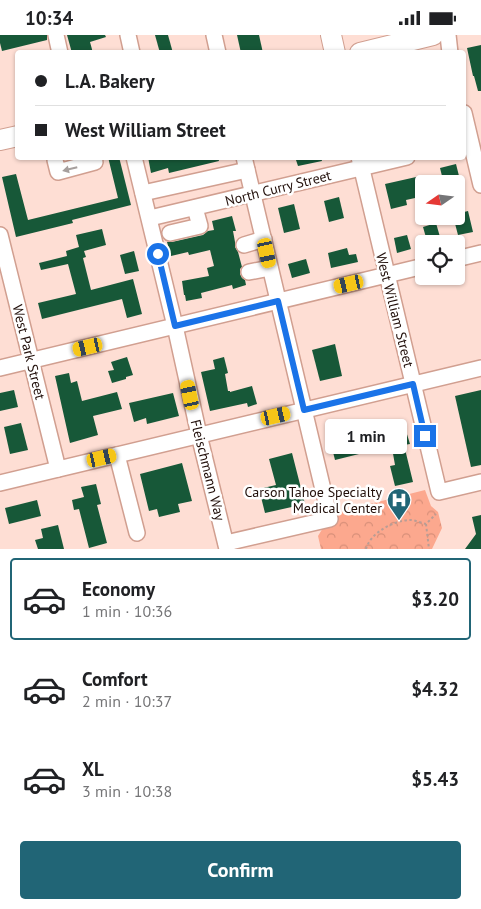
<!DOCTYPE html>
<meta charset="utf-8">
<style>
:root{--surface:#fff;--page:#f6f6f6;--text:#202124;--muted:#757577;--line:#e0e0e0;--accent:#216576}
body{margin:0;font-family:"PT Sans",sans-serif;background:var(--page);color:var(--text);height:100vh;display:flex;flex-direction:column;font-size:19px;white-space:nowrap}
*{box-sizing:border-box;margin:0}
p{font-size:16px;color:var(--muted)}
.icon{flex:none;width:28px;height:28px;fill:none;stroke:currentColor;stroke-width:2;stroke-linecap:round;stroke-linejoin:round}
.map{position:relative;height:514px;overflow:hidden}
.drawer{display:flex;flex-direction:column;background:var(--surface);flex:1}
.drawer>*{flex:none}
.banner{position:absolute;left:15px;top:15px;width:451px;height:110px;border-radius:5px;box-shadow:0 1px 4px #0004;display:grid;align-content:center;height:110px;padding:0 20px;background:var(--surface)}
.needle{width:32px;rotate:256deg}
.tools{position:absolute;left:415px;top:140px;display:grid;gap:10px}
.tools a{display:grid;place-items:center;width:50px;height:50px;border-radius:5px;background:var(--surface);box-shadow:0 1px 4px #0004;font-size:25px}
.end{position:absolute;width:22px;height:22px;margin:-11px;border:6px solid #1a73e8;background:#fff;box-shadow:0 0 0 2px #fff}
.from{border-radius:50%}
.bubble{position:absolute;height:35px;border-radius:5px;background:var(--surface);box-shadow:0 1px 4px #0004;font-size:16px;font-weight:800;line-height:35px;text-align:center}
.car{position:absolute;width:15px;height:30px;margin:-15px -8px;border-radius:6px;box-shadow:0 0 4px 1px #0007;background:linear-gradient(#f5c518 24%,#345 0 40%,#f5c518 0 76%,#345 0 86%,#f5c518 0)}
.banner b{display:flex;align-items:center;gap:18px;height:48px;font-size:19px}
.banner b+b{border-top:1px solid var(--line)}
.banner i{width:12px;height:12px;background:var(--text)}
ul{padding:9px 0 0;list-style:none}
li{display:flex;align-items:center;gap:15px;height:82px;margin:0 10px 8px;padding:0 10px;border:2px solid transparent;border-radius:5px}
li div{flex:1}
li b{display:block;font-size:19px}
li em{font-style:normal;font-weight:800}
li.active{border-color:var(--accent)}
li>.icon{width:45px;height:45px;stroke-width:1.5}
.action{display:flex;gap:10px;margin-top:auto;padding:10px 20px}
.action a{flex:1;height:58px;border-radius:5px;background:var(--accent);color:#fff;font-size:20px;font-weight:800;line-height:58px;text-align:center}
.status{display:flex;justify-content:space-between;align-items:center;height:35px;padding:0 25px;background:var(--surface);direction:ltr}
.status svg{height:14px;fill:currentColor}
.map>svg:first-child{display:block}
.park{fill:url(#park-crowns)}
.building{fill:#175838}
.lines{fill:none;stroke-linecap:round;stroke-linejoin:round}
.minor-casing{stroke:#d19f90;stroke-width:18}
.major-casing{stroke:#d19f90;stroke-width:22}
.path{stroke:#b99d95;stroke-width:2;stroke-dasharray:2.5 2.5;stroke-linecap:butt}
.minor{stroke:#fff;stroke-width:15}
.major{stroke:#fff;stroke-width:20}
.oneway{fill:#a69f9d}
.route{stroke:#1a73e8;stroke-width:6}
.labels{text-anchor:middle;stroke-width:5;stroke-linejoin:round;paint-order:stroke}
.street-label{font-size:14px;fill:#210f0a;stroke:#fff}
.poi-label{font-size:14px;fill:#210f0a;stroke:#fff;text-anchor:end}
</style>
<div class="status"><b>10:34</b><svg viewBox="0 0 49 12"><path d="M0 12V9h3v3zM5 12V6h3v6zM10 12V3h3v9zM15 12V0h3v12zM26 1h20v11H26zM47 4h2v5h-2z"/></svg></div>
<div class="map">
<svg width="481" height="514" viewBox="0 0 481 514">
<defs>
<pattern id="park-crowns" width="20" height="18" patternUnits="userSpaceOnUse" patternTransform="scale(1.25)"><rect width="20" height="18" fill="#fca88e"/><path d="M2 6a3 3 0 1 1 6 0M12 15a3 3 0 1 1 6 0" fill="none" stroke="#d88f79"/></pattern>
</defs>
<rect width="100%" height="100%" fill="#feded4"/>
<polygon class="park" points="425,455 431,471 438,477 442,493 432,514 321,514 318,501 326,488 338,477"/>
<g class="building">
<polygon points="0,0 47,0 47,5 2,16 0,8"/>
<polygon points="67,0 105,0 106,2 90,7 93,18 72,18"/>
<polygon points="155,0 168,0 173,18 160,18"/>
<polygon points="237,0 259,0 263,18 241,18"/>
<polygon points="481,10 481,56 478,56 474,41 473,41 467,13"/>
<polygon points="108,122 119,122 131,170 72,185 73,188 16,202 2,142 16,139 28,185 118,163"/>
<polygon points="148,122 218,122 219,126 169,138 168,133 151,138"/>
<polygon points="295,122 321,122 322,126 298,131"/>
<polygon points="456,129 461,149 444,149 440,133"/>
<polygon points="425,140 427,149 424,149 424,161 406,165 407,170 391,174 385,149"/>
<polygon points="339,162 344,183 329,187 324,166"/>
<polygon points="294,169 300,194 284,198 278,173"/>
<polygon points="468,176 473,197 458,200 453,181 456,181 456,179"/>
<polygon points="232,181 236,196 233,196 235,207 235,212 238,217 242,232 240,234 240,239 242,243 245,245 246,250 233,254 232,250 201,258 202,263 186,266 185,260 184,260 182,246 209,241 207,233 214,231 210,215 189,220 188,217 171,221 167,207 172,207 203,200 208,196 214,195 212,186"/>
<polygon points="436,188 440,202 427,206 423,192"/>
<polygon points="102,194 106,210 84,216 86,222 83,223 91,255 133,244 142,279 127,283 122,264 42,284 38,268 76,259 68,229 41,235 39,228 67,221 66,216 79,212 76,200"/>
<polygon points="407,200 411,214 397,218 394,203"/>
<polygon points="347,213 349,220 356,219 358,227 331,233 328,218"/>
<polygon points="134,216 139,236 125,239 120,220"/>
<polygon points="306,224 310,238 292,243 288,229"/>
<polygon points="335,309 342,341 320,346 312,315"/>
<polygon points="127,322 133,340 126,342 126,344 112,348 108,336 114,335 111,327"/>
<polygon points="224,322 228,338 225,339 228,356 230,356 230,357 252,351 257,369 248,372 247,368 210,376 201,337 215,334 213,325"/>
<polygon points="69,338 71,348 77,346 82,366 117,357 122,374 93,381 98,400 70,408 55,341"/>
<polygon points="14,355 18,372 0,376 0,358"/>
<polygon points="481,355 481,430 471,432 455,361"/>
<polygon points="173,358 179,381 147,389 146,383 134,387 129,368"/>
<polygon points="367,386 372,404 406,396 410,409 404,410 413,447 395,451 390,431 395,430 392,413 380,416 379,414 335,425 333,417 330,418 327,403 330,402 329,396"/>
<polygon points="21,388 28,415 10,419 4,392"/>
<polygon points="292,418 305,469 265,478 259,454 276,450 269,424"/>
<polygon points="182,428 192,466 178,469 180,477 159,482 157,474 149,476 140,439"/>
<polygon points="96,449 101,469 97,470 107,508 89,513 79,474 74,475 72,465 84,462 81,452"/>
<polygon points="37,465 41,481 9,489 5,473"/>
<polygon points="481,480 481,514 465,514 476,499 472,482"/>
<polygon points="58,490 64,514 38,514 35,505 43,503 41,494"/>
</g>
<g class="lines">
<g class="minor-casing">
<g id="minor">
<polyline points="56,0 60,18"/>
<polyline points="128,0 132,18"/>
<polyline points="214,0 218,18"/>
<polyline points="448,0 450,18"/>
<polyline points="464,78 481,150"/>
<polyline points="134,122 175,291 199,400 227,514"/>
<polyline points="359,122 439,457 481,447"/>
<polyline points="55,125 58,137 95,127"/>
<polyline points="143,158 247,135"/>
<polyline points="150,183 407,122"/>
<polyline points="170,198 200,191 195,173"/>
<polyline points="0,200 58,434"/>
<polyline points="244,210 264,204"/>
<polyline points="456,224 481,218"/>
<polyline points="249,237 270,233"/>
<polyline points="0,333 424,231"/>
<polyline points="117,420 137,498"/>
<polyline points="0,448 481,333"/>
<polyline points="226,508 330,484 244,122"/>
</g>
</g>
<g class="major-casing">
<g id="major">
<polyline points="331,0 335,18"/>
<polyline points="360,18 433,0"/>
<polyline points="0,105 18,101"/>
</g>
</g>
<g class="path">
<polyline points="426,489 429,514"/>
<path d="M366 514C370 498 394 485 410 485 415 485 421 488 426 489L436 479"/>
</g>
<use href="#minor" class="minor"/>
<use href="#major" class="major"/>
</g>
<defs><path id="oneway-solid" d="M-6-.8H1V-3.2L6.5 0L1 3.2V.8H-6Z" transform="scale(1.25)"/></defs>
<use class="oneway" href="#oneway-solid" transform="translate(70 134) rotate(166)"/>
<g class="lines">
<polyline class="route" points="158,219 175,291 278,266 304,375 413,349 425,401"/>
</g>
<defs>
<g id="hospital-pin" transform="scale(1.25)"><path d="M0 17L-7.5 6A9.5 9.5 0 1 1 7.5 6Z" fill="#216576" stroke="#fff"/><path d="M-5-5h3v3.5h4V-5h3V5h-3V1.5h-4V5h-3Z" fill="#fff"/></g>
</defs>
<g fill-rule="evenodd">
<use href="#hospital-pin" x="399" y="465"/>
</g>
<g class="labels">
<g class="street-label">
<text transform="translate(278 153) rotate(-14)" y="5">North Curry Street</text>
<text transform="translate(395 275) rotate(76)" y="5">West William Street</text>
<text transform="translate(29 317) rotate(76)" y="5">West Park Street</text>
<text transform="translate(208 435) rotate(76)" y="5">Fleischmann Way</text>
</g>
<g class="poi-label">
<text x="382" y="462">Carson Tahoe Specialty<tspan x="382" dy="16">Medical Center</tspan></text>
</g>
</g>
</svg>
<div class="tools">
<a><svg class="needle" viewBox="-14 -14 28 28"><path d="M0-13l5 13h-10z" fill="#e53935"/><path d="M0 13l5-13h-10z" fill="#757577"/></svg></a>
<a><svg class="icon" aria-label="locate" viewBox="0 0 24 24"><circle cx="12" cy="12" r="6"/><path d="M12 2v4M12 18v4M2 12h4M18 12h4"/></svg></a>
</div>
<i class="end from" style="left:158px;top:219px"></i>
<i class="end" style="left:425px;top:401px"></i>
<div class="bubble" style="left:325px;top:384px;width:82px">1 min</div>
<i class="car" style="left:267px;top:218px;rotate:168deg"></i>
<i class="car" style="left:349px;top:249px;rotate:257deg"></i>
<i class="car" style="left:88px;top:312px;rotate:257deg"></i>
<i class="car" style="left:190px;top:360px;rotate:348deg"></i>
<i class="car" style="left:276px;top:381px;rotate:77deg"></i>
<i class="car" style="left:102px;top:423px;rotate:77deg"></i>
<div class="banner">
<b><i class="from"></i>L.A. Bakery</b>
<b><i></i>West William Street</b>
</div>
</div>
<section class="drawer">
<ul>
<li class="active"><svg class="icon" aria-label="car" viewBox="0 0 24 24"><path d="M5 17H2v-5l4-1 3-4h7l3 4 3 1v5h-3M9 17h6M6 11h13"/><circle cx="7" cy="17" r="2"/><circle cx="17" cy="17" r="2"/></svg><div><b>Economy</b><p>1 min · 10:36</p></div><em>$3.20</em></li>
<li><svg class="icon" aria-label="car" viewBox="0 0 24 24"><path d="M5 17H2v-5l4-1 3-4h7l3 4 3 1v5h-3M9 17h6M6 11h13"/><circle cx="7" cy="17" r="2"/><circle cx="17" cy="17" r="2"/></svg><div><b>Comfort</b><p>2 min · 10:37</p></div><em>$4.32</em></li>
<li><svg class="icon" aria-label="car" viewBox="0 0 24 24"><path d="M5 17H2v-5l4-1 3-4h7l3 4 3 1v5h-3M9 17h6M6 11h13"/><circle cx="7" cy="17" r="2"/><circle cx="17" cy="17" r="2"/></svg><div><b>XL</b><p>3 min · 10:38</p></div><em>$5.43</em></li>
</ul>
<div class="action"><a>Confirm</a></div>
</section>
